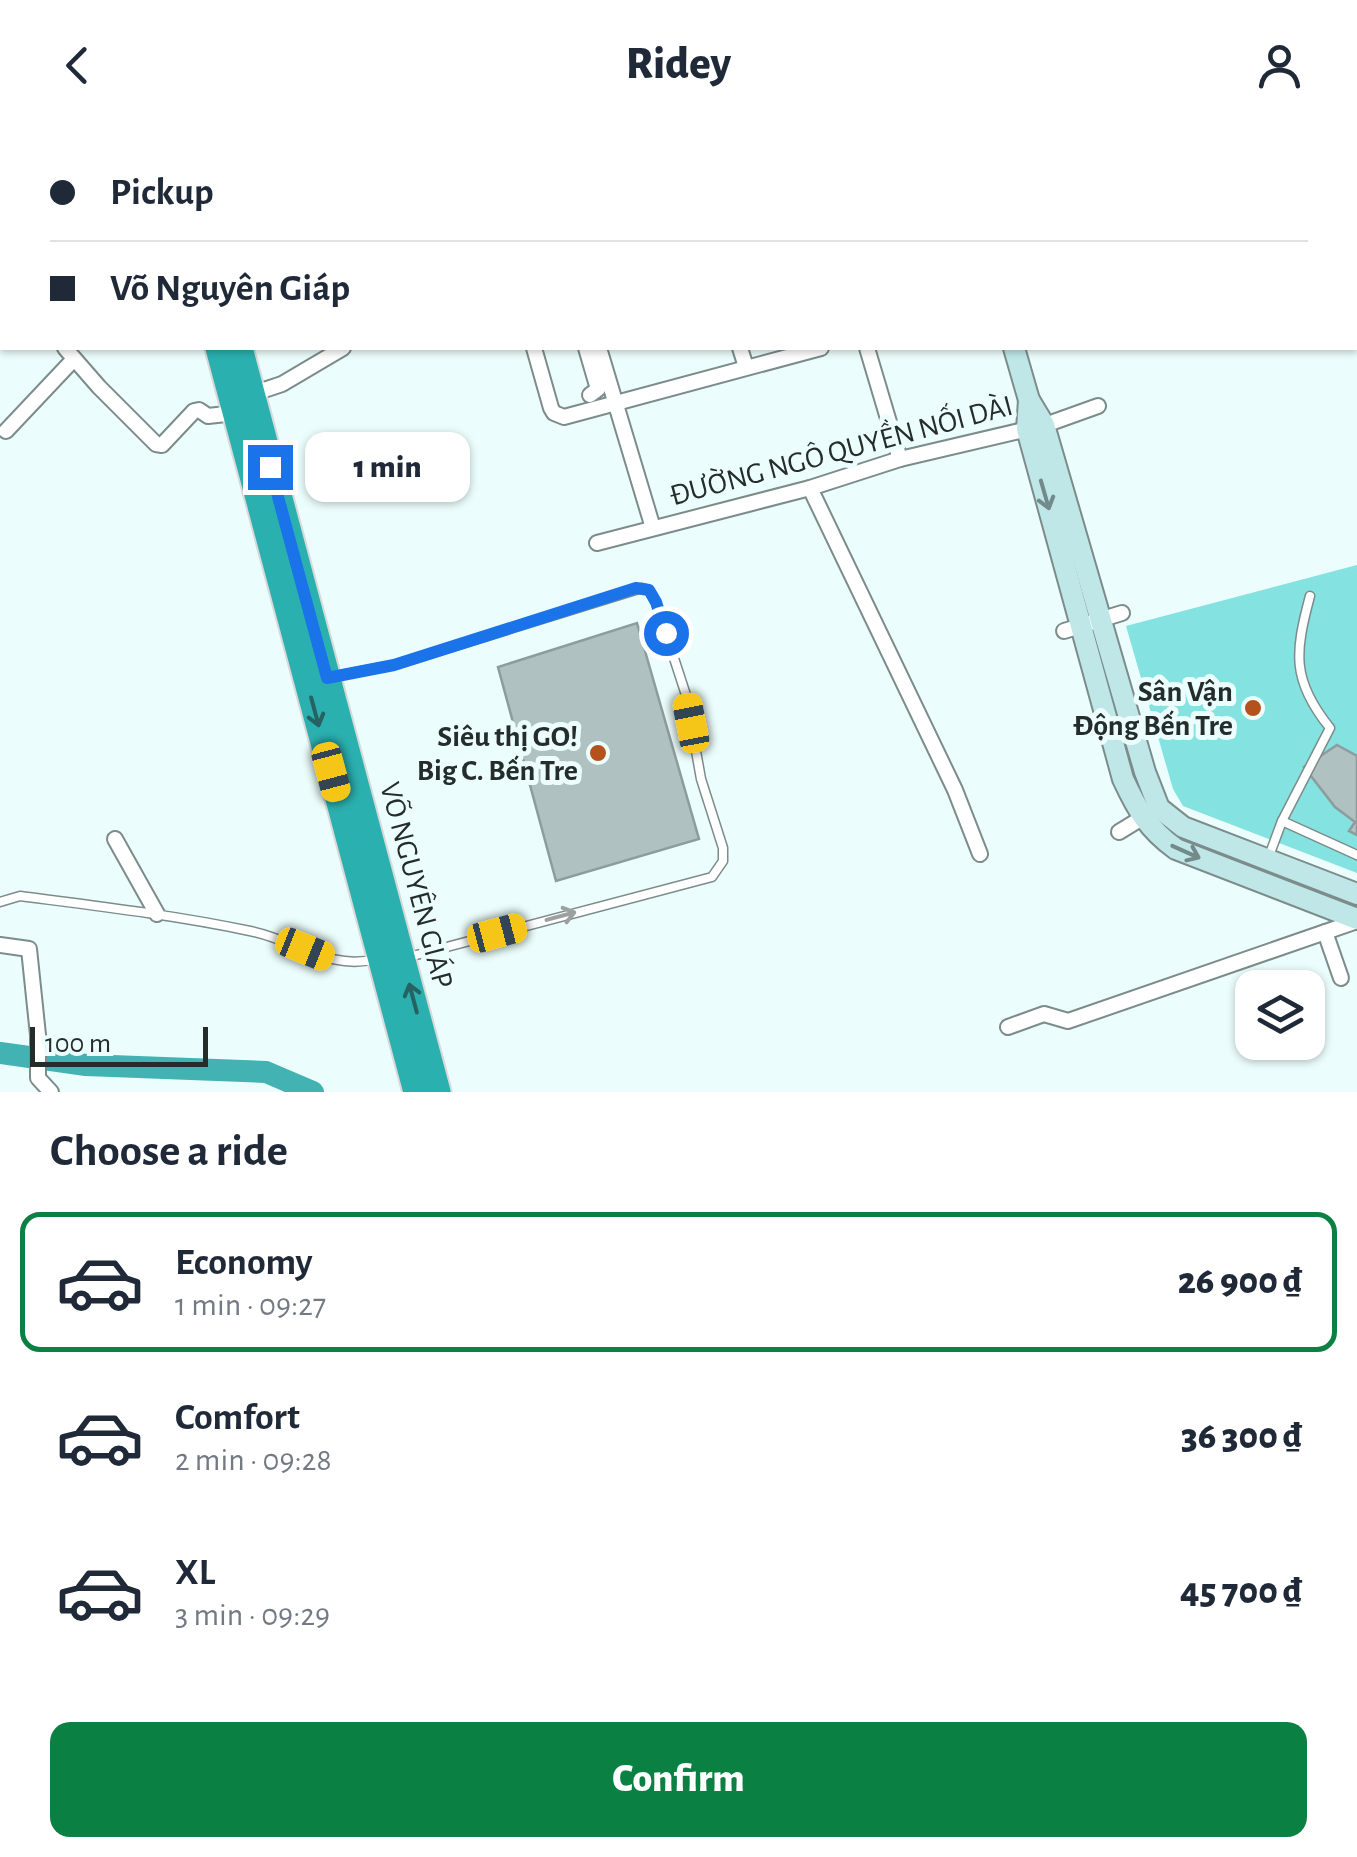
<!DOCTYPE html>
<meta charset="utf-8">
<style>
:root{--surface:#fff;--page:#f2f2f3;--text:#1f2937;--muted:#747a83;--line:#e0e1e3;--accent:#0b8043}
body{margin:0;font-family:"Alegreya Sans",sans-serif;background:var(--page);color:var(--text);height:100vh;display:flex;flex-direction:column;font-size:38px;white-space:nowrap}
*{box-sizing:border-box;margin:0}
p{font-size:32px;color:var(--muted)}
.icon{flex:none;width:55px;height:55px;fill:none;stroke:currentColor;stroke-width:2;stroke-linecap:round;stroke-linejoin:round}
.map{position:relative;height:962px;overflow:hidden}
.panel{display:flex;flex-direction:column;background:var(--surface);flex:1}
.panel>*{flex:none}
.top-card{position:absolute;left:0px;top:0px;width:1358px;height:220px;box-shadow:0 2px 8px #0004;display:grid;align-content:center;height:220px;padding:0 50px;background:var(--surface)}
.buttons{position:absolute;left:1235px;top:840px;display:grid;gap:20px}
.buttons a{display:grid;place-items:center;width:90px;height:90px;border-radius:20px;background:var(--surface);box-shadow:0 2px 8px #0004;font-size:50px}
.scale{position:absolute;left:30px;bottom:25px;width:178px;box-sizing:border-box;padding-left:10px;border:5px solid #252c2c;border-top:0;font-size:28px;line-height:35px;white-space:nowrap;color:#252c2c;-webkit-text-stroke:8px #ebfdfc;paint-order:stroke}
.end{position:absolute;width:45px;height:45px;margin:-22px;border:12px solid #1a73e8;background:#fff;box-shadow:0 0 0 5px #fff}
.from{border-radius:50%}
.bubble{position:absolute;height:70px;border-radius:20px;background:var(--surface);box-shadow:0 2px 8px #0004;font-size:32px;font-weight:800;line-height:70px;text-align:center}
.car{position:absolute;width:30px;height:60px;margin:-30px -15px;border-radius:12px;box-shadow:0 0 8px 2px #0007;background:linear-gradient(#f5c518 24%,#345 0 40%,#f5c518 0 76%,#345 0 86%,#f5c518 0)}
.top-card b{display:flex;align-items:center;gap:35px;height:95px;font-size:38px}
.top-card b+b{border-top:2px solid var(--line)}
.top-card i{width:25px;height:25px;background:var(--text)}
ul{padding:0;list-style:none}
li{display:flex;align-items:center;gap:30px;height:140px;margin:0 20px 15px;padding:0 30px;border:5px solid transparent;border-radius:20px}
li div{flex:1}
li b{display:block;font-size:38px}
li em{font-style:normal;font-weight:800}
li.on{border-color:var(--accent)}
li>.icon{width:90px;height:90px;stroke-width:1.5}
h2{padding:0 50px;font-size:45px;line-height:120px}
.button{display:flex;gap:20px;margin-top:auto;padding:20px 50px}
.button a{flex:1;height:115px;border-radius:20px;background:var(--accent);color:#fff;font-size:40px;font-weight:800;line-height:115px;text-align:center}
header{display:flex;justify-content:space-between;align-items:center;height:130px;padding:0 50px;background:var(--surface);font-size:45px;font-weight:800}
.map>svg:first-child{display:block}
.green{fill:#84e2e1}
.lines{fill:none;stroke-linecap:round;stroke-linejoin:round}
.river{stroke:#42b2b2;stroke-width:22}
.building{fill:#b0c1c1;stroke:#8d9d9d;stroke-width:2.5}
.lane-casing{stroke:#7c8c8b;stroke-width:11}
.street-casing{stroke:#7c8c8b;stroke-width:18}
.secondary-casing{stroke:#7c8c8b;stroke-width:24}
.highway-casing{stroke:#d8d9d9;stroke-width:29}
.lane{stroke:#fff;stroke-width:8}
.street{stroke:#fff;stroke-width:14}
.secondary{stroke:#bfe7e7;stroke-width:20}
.highway{stroke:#2bb0b0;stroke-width:25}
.oneway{stroke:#728a8a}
.oneway2{stroke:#276161}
.oneway3{stroke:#9da0a0}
.route{stroke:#1a73e8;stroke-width:12}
.poi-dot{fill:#b5511c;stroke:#ebfdfc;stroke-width:4}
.labels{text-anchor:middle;stroke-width:10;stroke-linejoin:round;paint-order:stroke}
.street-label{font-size:30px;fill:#252c2c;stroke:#ebfdfc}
.poi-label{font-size:30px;font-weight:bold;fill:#252c2c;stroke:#ebfdfc;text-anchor:end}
</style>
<header><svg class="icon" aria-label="back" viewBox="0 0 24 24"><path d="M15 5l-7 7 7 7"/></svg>Ridey<svg class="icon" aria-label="person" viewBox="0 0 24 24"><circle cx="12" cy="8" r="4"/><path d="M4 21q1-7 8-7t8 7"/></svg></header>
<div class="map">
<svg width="1357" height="962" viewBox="0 0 1357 962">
<rect width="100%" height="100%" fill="#ebfdfc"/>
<polygon class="green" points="1357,435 1357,743 1183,676 1173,659 1126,496"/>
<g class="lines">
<polyline class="river" points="0,923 86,935 266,942 313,962"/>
</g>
<g class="building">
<polygon points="637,493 699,709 556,751 498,537"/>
<polygon points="1337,615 1357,626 1357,705 1349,701 1355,692 1335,677 1304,637"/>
</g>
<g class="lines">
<g class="lane-casing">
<g id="lane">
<polyline points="331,547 394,535 642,458 649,460 656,473 686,565 701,649 723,718 723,731 712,747 405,828"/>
<polyline points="1282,691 1357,725"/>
<path d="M1269 726 1282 691 1330 598C1291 550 1295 522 1310 466"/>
<path d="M0 772 20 766C97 776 174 785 250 801 296 810 329 841 376 829"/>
</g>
</g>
<g class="street-casing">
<g id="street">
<polyline points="383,0 384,2"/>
<polyline points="543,0 544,2"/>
<polyline points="804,0 806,2"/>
<polyline points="20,2 23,0"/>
<polyline points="860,2 870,0"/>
<polyline points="0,17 2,15"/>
<polyline points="0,133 2,130"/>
<polyline points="0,144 2,147"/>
<polyline points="65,218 99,257 156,314 162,315 194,281 199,280 208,286 235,283"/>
<polyline points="534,218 551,278 554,283 564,287 821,218"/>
<polyline points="586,218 598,259 590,265"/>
<polyline points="599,218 653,398"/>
<polyline points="740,218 746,237"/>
<polyline points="867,218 900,329"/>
<polyline points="252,264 282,254 343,218"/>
<polyline points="6,301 74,229"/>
<polyline points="810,358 955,660 980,724"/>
<polyline points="597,413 810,358 900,329 1045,295 1098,276"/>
<polyline points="1064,501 1122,483"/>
<polyline points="1119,702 1150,683"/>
<polyline points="115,709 157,784"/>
<polyline points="1325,802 1341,848"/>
<polyline points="0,815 29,819 38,905 38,948 51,962"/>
<polyline points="1008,897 1044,884 1068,891 1357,791"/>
</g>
</g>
<g class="secondary-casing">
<g id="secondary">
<polyline points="954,0 954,2"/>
<polyline points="1014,218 1029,270 1044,295 1145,642 1159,678 1183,697 1357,764"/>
<path d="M1029 270 1027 299 1123 649C1137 679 1148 699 1176 719L1357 789"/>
</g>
</g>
<g class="highway-casing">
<g id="highway">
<polyline points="159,0 160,2"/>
<polyline points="185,0 186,2"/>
<polyline points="218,218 416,962"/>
<polyline points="240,218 438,962"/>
</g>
</g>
<use href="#lane" class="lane"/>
<use href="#street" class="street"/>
<use href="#secondary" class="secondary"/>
<use href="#highway" class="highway"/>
</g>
<defs><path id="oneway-shaft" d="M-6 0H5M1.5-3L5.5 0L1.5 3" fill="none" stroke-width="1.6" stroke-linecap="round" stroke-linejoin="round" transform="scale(2.5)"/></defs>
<g class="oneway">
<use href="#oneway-shaft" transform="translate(1045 365) rotate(74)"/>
<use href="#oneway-shaft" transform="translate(1186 722) rotate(24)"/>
</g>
<g class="oneway2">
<use href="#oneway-shaft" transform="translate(315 582) rotate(75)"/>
<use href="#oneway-shaft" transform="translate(413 868) rotate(-105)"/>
</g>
<use class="oneway3" href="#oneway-shaft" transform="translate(561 786) rotate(-15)"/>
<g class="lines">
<polyline class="route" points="270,337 327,548 394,535 636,458 649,460 656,472 666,503"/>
</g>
<g class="poi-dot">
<circle cx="1253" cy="578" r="10"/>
<circle cx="598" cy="623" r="10"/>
</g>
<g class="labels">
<g class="street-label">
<text transform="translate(841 320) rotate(-15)" y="10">ĐƯỜNG NGÔ QUYỀN NỐI DÀI</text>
<text transform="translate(417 755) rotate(75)" y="10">VÕ NGUYÊN GIÁP</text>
</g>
<g class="poi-label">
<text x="1233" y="571">Sân Vận<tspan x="1233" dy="34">Động Bến Tre</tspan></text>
<text x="578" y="616">Siêu thị GO!<tspan x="578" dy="34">Big C. Bến Tre</tspan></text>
</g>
</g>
</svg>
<div class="buttons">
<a><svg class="icon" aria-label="layers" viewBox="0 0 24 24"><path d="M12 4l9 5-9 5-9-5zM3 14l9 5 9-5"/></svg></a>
</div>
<div class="scale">100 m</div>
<i class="end from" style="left:666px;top:503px"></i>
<i class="end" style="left:270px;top:337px"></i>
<div class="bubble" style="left:305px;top:302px;width:165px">1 min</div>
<i class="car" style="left:691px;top:593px;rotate:349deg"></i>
<i class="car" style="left:331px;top:642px;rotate:165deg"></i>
<i class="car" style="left:497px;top:803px;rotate:75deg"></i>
<i class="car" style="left:305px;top:819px;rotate:112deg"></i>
<div class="top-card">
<b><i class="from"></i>Pickup</b>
<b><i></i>Võ Nguyên Giáp</b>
</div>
</div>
<section class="panel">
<h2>Choose a ride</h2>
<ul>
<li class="on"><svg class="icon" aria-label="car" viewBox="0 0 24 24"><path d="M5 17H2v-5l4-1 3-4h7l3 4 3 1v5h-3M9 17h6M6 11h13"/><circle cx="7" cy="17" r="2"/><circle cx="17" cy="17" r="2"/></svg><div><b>Economy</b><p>1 min · 09:27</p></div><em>26 900 ₫</em></li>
<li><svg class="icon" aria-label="car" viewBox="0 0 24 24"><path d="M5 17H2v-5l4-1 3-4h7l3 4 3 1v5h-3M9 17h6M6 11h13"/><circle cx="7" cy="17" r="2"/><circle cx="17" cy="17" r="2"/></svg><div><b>Comfort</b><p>2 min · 09:28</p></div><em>36 300 ₫</em></li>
<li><svg class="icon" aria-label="car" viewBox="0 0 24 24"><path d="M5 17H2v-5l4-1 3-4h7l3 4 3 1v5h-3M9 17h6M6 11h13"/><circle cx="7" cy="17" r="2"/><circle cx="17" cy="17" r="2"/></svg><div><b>XL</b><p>3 min · 09:29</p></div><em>45 700 ₫</em></li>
</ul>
<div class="button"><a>Confirm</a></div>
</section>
